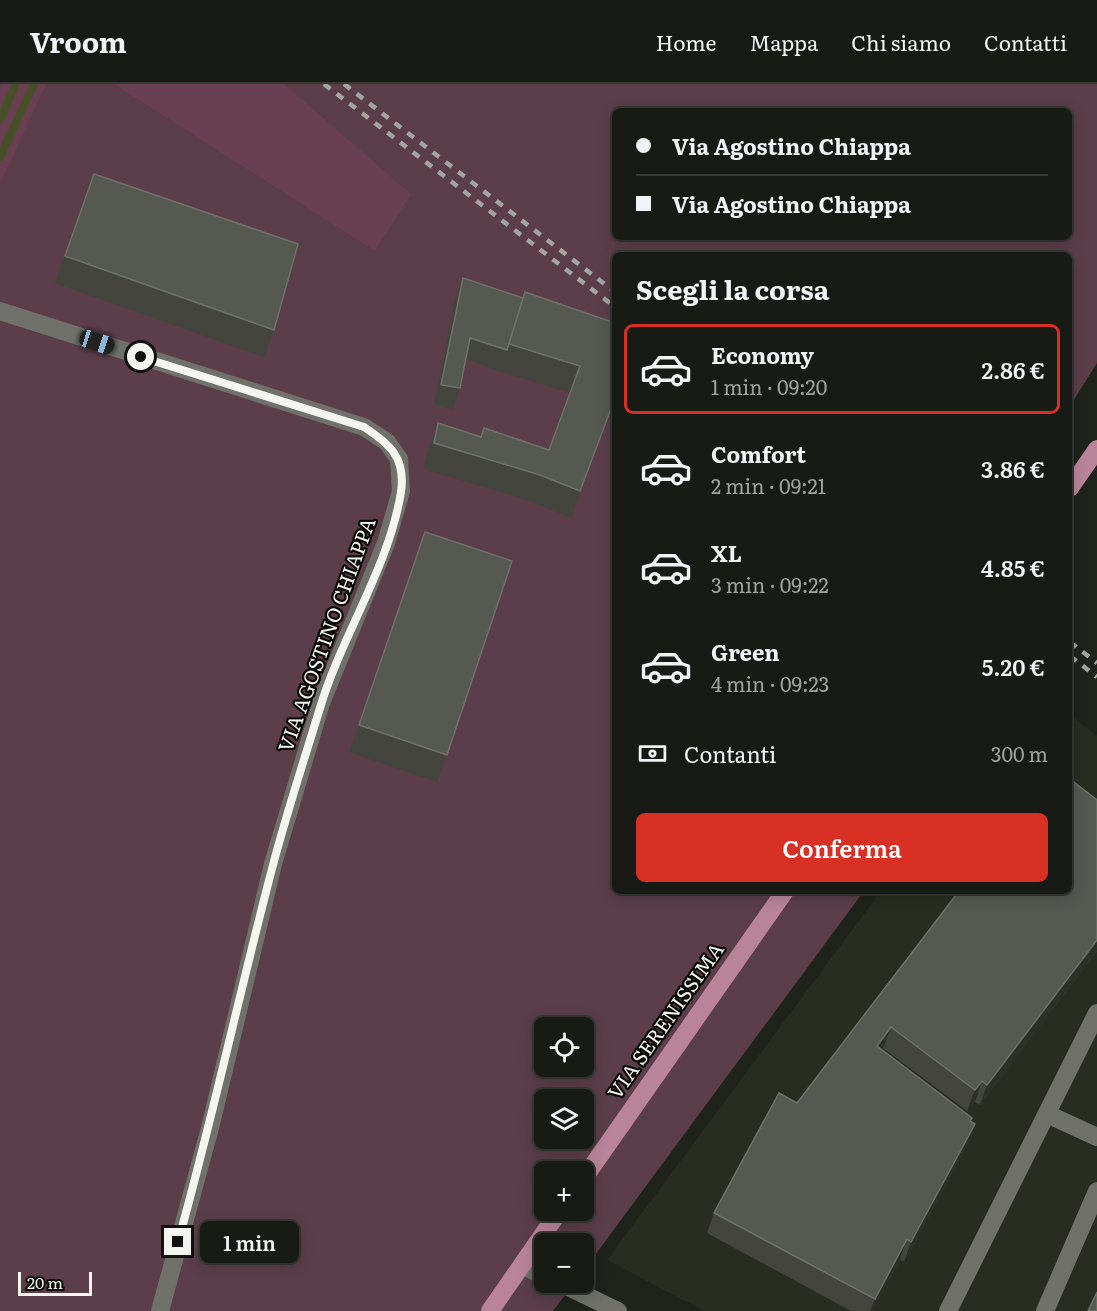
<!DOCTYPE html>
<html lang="it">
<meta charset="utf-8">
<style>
:root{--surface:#181a15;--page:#21231e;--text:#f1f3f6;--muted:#9fa1a0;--line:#363834;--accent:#d93025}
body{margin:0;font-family:Literata,serif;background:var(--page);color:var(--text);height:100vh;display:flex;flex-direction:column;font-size:22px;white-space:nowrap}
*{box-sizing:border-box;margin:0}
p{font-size:20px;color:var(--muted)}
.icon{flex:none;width:33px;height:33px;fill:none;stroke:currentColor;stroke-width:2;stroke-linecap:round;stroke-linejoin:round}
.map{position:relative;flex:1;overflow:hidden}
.side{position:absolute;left:612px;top:168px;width:460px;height:642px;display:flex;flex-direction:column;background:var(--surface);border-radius:9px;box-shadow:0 3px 15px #0003,0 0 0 2px var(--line)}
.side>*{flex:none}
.hud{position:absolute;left:612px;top:24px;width:460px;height:132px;border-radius:9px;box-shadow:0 3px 15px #0003,0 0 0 2px var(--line);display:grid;align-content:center;height:132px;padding:0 24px;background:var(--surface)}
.controls{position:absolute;left:534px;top:933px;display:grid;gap:12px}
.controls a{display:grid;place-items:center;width:60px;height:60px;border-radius:9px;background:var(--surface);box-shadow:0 3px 15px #0003,0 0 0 2px var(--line);font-size:30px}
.scale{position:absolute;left:18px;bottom:15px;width:74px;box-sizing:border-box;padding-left:6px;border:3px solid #f4f5f1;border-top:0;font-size:16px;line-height:21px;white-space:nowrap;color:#f4f5f1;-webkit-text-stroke:4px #0a0b08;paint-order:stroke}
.end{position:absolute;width:27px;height:27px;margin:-14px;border:8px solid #f4f5f1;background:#111;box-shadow:0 0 0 3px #111}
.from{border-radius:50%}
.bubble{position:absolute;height:42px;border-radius:9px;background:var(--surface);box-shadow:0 3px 15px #0003,0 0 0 2px var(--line);font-size:20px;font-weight:600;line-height:42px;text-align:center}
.car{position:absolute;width:18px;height:36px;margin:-18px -9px;border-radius:8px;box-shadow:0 0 4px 2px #0007;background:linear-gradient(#222 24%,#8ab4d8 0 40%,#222 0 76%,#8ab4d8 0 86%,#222 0)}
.hud b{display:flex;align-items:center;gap:21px;height:57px;font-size:22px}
.hud b+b{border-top:2px solid var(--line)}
.hud i{width:15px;height:15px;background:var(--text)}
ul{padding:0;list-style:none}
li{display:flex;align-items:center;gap:18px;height:90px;margin:0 12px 9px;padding:0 12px;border:3px solid transparent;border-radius:9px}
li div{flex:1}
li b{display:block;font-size:22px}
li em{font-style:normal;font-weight:600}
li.on{border-color:var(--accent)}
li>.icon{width:54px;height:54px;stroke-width:1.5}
h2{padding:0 24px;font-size:27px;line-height:72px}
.pay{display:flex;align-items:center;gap:15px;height:66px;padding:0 24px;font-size:22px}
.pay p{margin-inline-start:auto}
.button{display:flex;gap:12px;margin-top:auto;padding:12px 24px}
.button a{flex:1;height:69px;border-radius:9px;background:var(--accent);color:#fff;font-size:24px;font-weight:600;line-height:69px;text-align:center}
header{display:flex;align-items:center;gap:36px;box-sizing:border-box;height:84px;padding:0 30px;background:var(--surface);border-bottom:2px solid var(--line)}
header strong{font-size:28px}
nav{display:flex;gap:33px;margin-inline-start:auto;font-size:21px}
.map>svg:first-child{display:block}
.built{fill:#292c20}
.green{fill:#5b3e4a;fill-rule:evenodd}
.forest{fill:#684051}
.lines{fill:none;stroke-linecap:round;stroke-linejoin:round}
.stream{stroke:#48502a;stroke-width:8}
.minor{stroke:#6f716a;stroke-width:18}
.major{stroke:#b98499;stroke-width:18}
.rail{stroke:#a3a5a0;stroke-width:4.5;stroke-dasharray:8 8;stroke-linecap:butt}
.wall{fill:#43453e}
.shaded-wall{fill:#2d2f29}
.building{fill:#565852;stroke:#6f716b;stroke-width:1.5}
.route{stroke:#f4f5f1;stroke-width:8}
.labels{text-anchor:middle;stroke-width:4.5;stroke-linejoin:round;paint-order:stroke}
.street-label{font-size:20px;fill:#f4f5f1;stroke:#0a0b08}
</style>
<header>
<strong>Vroom</strong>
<nav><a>Home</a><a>Mappa</a><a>Chi siamo</a><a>Contatti</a></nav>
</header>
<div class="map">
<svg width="1097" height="1227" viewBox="0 0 1097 1227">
<rect width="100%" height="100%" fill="#20221c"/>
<polygon class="built" points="1070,631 1097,652 1097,1227 704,1227 607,1176 881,807 1070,807"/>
<path class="green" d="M0 0H1097V279L1070 322V171H615V807H864L584 1186V1160H544V1198L574 1199 553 1227H0ZM615 27H1070V153H615ZM544 944H584V982H544ZM544 1016H584V1054H544ZM544 1088H584V1126H544Z"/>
<g class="forest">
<polygon points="1,0 46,0 0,100 0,3"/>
<polygon points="114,0 284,0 411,110 375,167"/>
</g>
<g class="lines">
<g class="stream">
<polyline points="0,36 16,0"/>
<polyline points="0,73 34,0"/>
</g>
<g class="minor">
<polyline points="0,227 364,343 387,358 399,375 401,407 386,459 321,619 273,780 210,1044 160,1227"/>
<polyline points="1047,1030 1097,1053"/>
<polyline points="522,1181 544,1192"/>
<polyline points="558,1198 618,1227"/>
<polyline points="948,1227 1097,929"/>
<polyline points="1045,1227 1097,1107"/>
</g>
<g class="major">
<polyline points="1070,404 1097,365"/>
<polyline points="584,1094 785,807"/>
<polyline points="490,1227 560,1126"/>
</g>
<g class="rail">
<polyline points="324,0 615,223"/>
<polyline points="344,0 615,208"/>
<polyline points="1070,558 1097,579"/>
<polyline points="1070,572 1097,593"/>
</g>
</g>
<g class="wall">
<polygon points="84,116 274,246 264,273 55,199"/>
<polygon points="463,194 523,214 615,314 571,434 530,417 424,385 428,366 438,339 481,353 549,366 570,309 499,287 466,275 460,304 453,325 434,321 455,214"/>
<polygon points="425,448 447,671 437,698 349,668"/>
<polygon points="1070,695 1097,716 1097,867 980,1021 975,1018 967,1027 883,964 882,966 972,1034 971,1037 975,1040 968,1060 904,1178 900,1175 872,1227 851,1227 707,1149 714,1129 779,1009 797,1019 957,810 954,807 1070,807"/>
</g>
<g class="shaded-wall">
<polygon points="1097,856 1097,867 980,1021 987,1001"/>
<polygon points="891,943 883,964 869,982 877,962"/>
<polygon points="982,997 975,1018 967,1027 975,1006"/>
<polygon points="975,1040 968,1060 904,1178 911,1158"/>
<polygon points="907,1155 900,1175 872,1227 870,1227 875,1215"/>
</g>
<g class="building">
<polygon points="94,90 298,160 274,246 65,172"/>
<polygon points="463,194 523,214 507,266 470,254 460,304 441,301"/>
<polygon points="525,208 615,239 615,314 580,407 540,391 434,359 438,339 481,353 484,344 549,366 580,282 509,260"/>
<polygon points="425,448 512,477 447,671 359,641"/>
<polygon points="1070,695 1097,716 1097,856 987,1001 982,997 975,1006 891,943 877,962 972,1034 970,1037 975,1040 911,1158 907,1155 875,1215 714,1129 779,1009 797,1019 959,807 1070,807"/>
<polygon points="1097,1208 1097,1227 1088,1227"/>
</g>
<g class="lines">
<path class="route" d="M141 273 364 343C390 360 406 374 401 408 389 483 341 553 320 624 304 676 287 728 273 781 240 906 213 1033 178 1158"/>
</g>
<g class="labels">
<g class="street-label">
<text transform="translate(327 551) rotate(-70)" y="7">VIA AGOSTINO CHIAPPA</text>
<text transform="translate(666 937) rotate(-55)" y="7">VIA SERENISSIMA</text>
</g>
</g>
</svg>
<div class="controls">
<a><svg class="icon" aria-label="locate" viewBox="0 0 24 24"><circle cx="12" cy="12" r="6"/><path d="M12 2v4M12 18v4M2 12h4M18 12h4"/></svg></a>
<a><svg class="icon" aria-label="layers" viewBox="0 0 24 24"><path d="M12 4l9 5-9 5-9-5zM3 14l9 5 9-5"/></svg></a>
<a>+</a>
<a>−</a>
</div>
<div class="scale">20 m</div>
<i class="end from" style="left:141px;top:273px"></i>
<i class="end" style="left:178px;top:1158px"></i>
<div class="bubble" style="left:200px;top:1137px;width:99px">1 min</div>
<i class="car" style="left:97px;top:258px;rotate:108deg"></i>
<div class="hud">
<b><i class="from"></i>Via Agostino Chiappa</b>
<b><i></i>Via Agostino Chiappa</b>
</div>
<section class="side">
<h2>Scegli la corsa</h2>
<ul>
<li class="on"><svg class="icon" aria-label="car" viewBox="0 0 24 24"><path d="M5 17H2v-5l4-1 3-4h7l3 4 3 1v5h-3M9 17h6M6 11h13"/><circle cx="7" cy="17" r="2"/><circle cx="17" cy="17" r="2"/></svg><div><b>Economy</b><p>1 min · 09:20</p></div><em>2.86 €</em></li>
<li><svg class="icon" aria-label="car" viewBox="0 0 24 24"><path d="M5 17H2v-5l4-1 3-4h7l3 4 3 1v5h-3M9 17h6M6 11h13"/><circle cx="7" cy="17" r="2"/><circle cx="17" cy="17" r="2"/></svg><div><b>Comfort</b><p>2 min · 09:21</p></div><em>3.86 €</em></li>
<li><svg class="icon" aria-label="car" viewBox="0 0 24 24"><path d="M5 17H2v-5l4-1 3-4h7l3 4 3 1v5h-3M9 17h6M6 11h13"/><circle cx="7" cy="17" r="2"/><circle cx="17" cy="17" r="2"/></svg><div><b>XL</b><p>3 min · 09:22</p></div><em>4.85 €</em></li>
<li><svg class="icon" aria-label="car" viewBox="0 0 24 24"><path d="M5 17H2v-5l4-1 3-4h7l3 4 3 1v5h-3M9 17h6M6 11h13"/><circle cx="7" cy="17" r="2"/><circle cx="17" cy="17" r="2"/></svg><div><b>Green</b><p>4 min · 09:23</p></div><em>5.20 €</em></li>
</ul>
<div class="pay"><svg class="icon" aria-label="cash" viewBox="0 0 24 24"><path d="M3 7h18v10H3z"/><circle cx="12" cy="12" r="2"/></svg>Contanti<p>300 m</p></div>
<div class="button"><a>Conferma</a></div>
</section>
</div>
